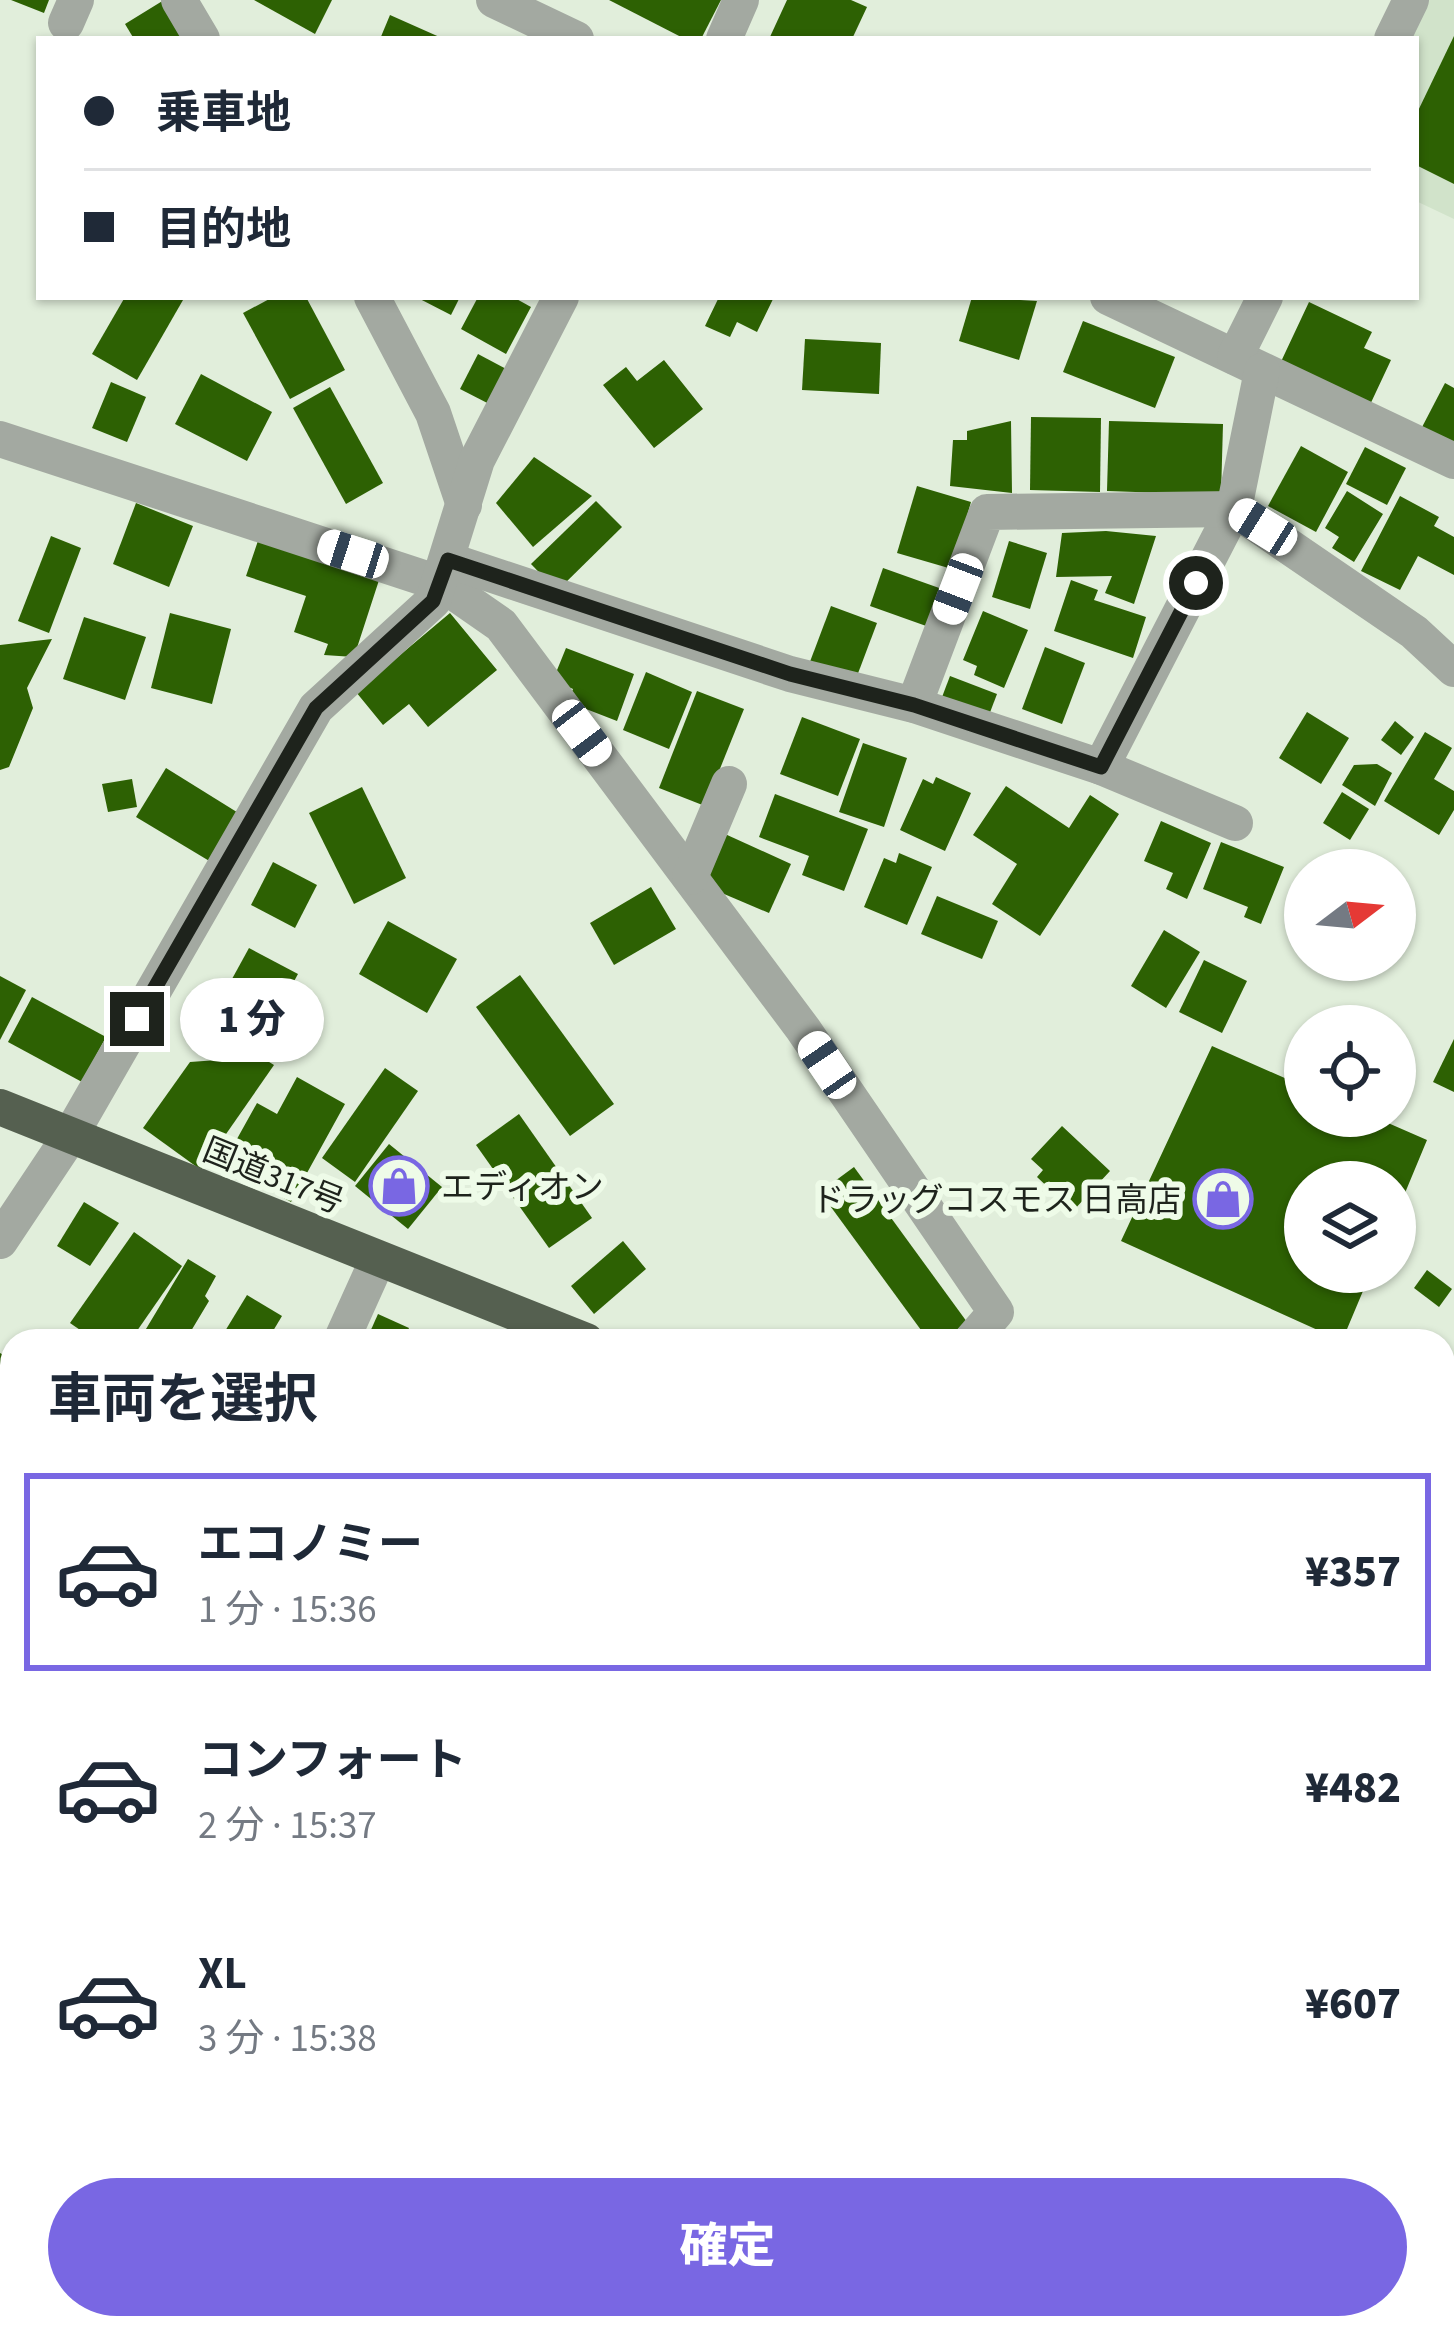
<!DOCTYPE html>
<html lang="ja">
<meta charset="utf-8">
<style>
:root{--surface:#fff;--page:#f6f6f7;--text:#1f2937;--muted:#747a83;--line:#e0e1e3;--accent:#7967e3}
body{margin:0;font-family:"Source Sans 3","Noto Sans JP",sans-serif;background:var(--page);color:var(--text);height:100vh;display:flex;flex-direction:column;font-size:45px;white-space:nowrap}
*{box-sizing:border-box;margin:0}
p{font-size:39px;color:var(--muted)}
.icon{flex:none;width:66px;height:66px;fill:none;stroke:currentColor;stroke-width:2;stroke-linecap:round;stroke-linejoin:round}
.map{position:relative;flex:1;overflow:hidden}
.panel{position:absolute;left:0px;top:1329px;width:1455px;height:1011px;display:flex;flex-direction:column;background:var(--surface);border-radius:36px 36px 0 0;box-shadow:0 3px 9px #0004}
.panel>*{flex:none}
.guide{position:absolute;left:36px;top:36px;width:1383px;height:264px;border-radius:0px;box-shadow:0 3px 9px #0004;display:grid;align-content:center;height:264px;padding:0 48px;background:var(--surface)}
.needle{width:78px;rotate:74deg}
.fabs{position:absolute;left:1284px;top:849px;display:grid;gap:24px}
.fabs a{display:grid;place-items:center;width:132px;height:132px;border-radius:50%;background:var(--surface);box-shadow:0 3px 9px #0004;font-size:60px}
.end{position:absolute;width:54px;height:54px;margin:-27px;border:15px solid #1e231c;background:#fff;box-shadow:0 0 0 6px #fff}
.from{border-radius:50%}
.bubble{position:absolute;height:84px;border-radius:42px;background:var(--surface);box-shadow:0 3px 9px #0004;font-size:39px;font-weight:800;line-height:84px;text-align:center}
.car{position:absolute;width:36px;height:72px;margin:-36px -18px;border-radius:15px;box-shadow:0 0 9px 3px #0007;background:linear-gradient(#fff 24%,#345 0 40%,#fff 0 76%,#345 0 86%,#fff 0)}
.guide b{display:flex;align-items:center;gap:42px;height:114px;font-size:45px}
.guide b+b{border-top:3px solid var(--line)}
.guide i{width:30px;height:30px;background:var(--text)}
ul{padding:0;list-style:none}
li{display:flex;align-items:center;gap:36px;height:198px;margin:0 24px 18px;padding:0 24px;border:6px solid transparent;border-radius:0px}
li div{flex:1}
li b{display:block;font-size:45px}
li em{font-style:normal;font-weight:800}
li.selected{border-color:var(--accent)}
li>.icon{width:108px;height:108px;stroke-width:1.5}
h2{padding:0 48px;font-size:54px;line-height:144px}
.action{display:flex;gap:24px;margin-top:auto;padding:24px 48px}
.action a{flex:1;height:138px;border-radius:72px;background:var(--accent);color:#fff;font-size:48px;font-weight:800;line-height:138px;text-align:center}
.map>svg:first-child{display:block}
.built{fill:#d1e3ca}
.building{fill:#2d6103}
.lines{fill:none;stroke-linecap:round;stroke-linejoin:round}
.lane{stroke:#a3a9a1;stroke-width:18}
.street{stroke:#a3a9a1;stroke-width:36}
.highway{stroke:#556050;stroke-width:36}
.route{stroke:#1e231c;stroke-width:15}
.labels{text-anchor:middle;stroke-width:12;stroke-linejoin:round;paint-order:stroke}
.street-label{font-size:33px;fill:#1e231c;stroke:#eefbe8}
.poi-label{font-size:33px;fill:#1e231c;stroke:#eefbe8;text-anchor:start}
</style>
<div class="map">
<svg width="1454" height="2339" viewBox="0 0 1454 2339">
<rect width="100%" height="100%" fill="#e1eedb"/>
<polygon class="built" points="1420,0 1454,0 1454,219 1416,201 1416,39 1401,39"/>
<g class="building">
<polygon points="11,0 49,0 44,13"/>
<polygon points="164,0 191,39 134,39 125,24"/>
<polygon points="254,0 332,0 315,34"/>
<polygon points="609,0 721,0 701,39 685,39"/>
<polygon points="787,0 851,0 867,7 852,39 769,39"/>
<polygon points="390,15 444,39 380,39"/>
<polygon points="1454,36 1454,184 1416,165 1416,115"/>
<polygon points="125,297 183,300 137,380 92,354"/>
<polygon points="273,297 306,297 345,370 290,399 243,313"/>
<polygon points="416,297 460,297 451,315"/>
<polygon points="478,297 513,297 531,307 506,354 461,329"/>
<polygon points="719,297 774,297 757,332 737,322 730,337 705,326"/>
<polygon points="972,297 1037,301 1019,360 959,341"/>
<polygon points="1309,302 1372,332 1364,348 1391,360 1368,409 1278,368"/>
<polygon points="1083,321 1175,357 1155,408 1063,372"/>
<polygon points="805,339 881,343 879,394 802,390"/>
<polygon points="478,354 514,373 497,408 460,389"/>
<polygon points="664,360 703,409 654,448 603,385 626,367 637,381"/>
<polygon points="201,374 272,412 247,461 175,424"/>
<polygon points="111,382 146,397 127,442 92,428"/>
<polygon points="1445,383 1454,388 1454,448 1420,431"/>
<polygon points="330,387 383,483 346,504 293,408"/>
<polygon points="1031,417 1101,418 1100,492 1030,490"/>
<polygon points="1011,421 1012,493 950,486 953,440 967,440 967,431"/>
<polygon points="1109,421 1223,424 1221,495 1107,491"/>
<polygon points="1301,446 1348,472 1316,532 1268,506"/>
<polygon points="1365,447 1406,468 1387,505 1346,484"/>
<polygon points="534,457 592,496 533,547 496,503"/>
<polygon points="917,486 971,502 952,569 897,553"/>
<polygon points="1347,491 1383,514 1354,562 1332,548 1339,537 1325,528"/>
<polygon points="1400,496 1439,517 1434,526 1454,537 1454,575 1418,556 1400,590 1361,571"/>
<polygon points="596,501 622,527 557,591 531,564"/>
<polygon points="136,503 193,526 169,587 113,564"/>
<polygon points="1106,531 1156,536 1134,604 1105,593 1112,576 1056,577 1062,533"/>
<polygon points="261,532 381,574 354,657 324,655 328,644 294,632 306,596 246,576"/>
<polygon points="51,536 81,548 49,633 18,621"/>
<polygon points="1009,541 1047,553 1030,609 992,597"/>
<polygon points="883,568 942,589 929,627 870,606"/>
<polygon points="1071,580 1098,590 1094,600 1146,617 1133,658 1054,631"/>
<polygon points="831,606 877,623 854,684 808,667"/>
<polygon points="983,611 1028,630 1004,688 974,675 977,666 963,660"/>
<polygon points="170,613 231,629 212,704 151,688"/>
<polygon points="450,613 497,670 428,727 409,704 383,725 356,692"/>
<polygon points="84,617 146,637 125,700 63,679"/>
<polygon points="52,639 27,688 33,708 9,767 0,770 0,645"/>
<polygon points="1045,647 1085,663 1062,724 1022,709"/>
<polygon points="566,648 634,674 617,721 568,702 573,689 553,680"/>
<polygon points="646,672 692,692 669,749 623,730"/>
<polygon points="950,676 997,694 986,723 939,705"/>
<polygon points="697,691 744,709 705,806 659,788"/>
<polygon points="1307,712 1349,738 1321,784 1279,758"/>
<polygon points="802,717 860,739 838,796 780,774"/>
<polygon points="1395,721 1414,737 1401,755 1381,740"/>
<polygon points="1425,732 1452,748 1434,779 1454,791 1454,810 1439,835 1384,801"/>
<polygon points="863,743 907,758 884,827 839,812"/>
<polygon points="1377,764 1392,773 1375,806 1342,785 1354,765"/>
<polygon points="166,768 240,814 211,862 136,817"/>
<polygon points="936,777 971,793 945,851 900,830 923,779 933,784"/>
<polygon points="132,779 137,807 108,812 102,784"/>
<polygon points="1006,786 1069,828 1090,795 1119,814 1040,936 992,904 1017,864 973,835"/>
<polygon points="362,787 406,878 354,904 309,813"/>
<polygon points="1342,792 1369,809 1350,840 1323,823"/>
<polygon points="775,794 868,829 844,891 802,875 809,856 759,837"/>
<polygon points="1161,821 1211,843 1187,899 1166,889 1173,873 1144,861"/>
<polygon points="725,834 791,864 769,913 703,885"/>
<polygon points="1221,842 1284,867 1261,924 1244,917 1248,907 1203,889"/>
<polygon points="899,853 932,867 907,925 864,907 884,858 896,863"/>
<polygon points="273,862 317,885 295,928 251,905"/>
<polygon points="651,887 676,929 614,965 590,923"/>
<polygon points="937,896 998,921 982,959 921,934"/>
<polygon points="388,921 457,959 427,1013 359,974"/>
<polygon points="1164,930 1200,952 1166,1008 1131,986"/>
<polygon points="249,948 298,974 270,1025 221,999"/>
<polygon points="1204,960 1247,981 1222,1033 1179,1012"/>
<polygon points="520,975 614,1104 570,1136 476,1007"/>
<polygon points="0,976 26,990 0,1040"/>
<polygon points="32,997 106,1037 82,1082 8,1042"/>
<polygon points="1454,1039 1454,1092 1433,1082"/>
<polygon points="1212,1046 1305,1087 1305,1116 1372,1116 1427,1140 1395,1217 1395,1182 1305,1182 1305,1272 1371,1272 1342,1341 1121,1241"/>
<polygon points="261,1057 274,1065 201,1170 143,1128 190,1062"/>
<polygon points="385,1068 418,1091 355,1182 322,1158"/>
<polygon points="297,1077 345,1104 291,1202 223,1164 257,1103 277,1114"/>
<polygon points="519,1114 592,1218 549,1248 476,1145"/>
<polygon points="1062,1126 1110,1171 1073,1211 1037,1177 1043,1170 1031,1159"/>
<polygon points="389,1144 442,1187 408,1229 355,1186"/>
<polygon points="854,1167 967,1322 942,1341 929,1341 820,1192"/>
<polygon points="84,1202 119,1223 90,1266 57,1246"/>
<polygon points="134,1232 182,1266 130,1341 96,1341 70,1323"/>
<polygon points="623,1241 646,1269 594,1314 571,1286"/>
<polygon points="188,1259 216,1276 205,1296 209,1301 185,1341 154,1341 143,1334"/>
<polygon points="1427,1270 1452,1289 1439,1307 1414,1288"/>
<polygon points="247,1295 282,1316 267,1341 219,1341"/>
<polygon points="378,1314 409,1328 403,1341 366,1341"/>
<polygon points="0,1353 12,1360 12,1457 0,1450"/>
<polygon points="0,1501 12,1505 12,1553 0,1548"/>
<polygon points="0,1611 12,1615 6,1660 0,1658"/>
<polygon points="410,2328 477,2328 473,2339 407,2339"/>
<polygon points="543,2328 610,2328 606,2339 539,2339"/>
<polygon points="679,2328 730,2328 725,2339 675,2339"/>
<polygon points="887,2328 958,2328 954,2339 883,2339"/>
<polygon points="1002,2328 1023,2328 1042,2339 996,2339"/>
<polygon points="1195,2328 1264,2328 1274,2339 1195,2339 1189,2332"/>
<polygon points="1404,2328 1433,2328 1442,2339 1392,2339"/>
</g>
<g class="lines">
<g class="lane">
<polyline points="1443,2289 1454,2283"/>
<polyline points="1356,2339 1375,2328"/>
</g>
<g class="street">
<polyline points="179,0 202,39"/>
<polyline points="494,0 576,39"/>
<polyline points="66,23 76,0"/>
<polyline points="724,39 741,0"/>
<polyline points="1392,39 1411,0"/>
<polyline points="372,297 433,413 464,505"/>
<polyline points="1108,297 1454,461"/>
<polyline points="1235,357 1265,297"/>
<polyline points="0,439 442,584 501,625 803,1029 996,1312 971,1341"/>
<polyline points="448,560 790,674 914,705 1101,767 1234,509 1262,371"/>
<polyline points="914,705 987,512 1234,509 1414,632 1454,669"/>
<polyline points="1101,767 1235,823"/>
<polyline points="690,877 729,784"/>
<polyline points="0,1241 70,1136 316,708 433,601 477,460 561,297"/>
<polyline points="341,1341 378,1259"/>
<polyline points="1443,1467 1454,1445"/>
<polyline points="0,1596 12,1600"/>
<polyline points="0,1856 12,1860"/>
<polyline points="1089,2328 1109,2339"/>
</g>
<g class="highway">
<polyline points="0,1107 586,1341"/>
<polyline points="1443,1614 1454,1617"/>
</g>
</g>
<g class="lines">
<polyline class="route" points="137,1019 316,708 433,601 448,560 790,674 914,705 1101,767 1196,583"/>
</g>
<defs>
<g id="shop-ring" transform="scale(3)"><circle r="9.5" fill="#eefbe8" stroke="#7967e3" stroke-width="1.5"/><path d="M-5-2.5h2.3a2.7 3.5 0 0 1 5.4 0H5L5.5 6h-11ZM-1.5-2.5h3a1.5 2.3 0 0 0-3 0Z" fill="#7967e3"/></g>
</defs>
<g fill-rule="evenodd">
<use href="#shop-ring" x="399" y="1186"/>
<use href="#shop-ring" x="1223" y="1199"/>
</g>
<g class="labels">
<g class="street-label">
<text transform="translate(274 1175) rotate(22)" y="12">国道317号</text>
</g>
<g class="poi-label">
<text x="441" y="1198">エディオン</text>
<text x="1181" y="1211" text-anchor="end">ドラッグコスモス 日高店</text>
</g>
</g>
</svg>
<div class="fabs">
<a><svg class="needle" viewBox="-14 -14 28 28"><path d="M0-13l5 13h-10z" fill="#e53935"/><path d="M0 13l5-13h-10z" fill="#747a83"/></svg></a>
<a><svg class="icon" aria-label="locate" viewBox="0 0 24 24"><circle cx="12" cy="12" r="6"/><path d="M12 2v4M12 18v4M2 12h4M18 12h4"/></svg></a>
<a><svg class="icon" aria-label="layers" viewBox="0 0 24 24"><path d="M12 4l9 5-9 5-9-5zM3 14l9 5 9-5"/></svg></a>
</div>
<i class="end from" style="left:1196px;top:583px"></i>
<i class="end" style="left:137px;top:1019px"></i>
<div class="bubble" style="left:180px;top:978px;width:144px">1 分</div>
<i class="car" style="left:1263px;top:527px;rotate:302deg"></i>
<i class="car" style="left:353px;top:554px;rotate:288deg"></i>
<i class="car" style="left:958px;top:589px;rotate:201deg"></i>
<i class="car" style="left:582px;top:733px;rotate:143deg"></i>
<i class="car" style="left:827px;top:1065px;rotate:326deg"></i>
<div class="guide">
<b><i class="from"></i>乗車地</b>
<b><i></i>目的地</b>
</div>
<section class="panel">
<h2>車両を選択</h2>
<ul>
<li class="selected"><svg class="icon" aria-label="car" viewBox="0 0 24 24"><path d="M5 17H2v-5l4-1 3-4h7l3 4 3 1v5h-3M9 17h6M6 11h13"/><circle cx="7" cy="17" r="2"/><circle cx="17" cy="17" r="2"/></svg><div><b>エコノミー</b><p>1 分 · 15:36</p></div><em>¥357</em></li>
<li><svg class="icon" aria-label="car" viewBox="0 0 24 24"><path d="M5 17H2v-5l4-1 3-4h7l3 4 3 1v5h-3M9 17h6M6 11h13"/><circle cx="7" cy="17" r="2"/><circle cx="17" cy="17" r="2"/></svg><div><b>コンフォート</b><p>2 分 · 15:37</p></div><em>¥482</em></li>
<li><svg class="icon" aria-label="car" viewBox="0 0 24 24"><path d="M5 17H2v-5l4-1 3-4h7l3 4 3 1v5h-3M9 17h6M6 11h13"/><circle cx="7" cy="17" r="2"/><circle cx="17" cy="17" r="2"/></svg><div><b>XL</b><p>3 分 · 15:38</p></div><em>¥607</em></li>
</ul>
<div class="action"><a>確定</a></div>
</section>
</div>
